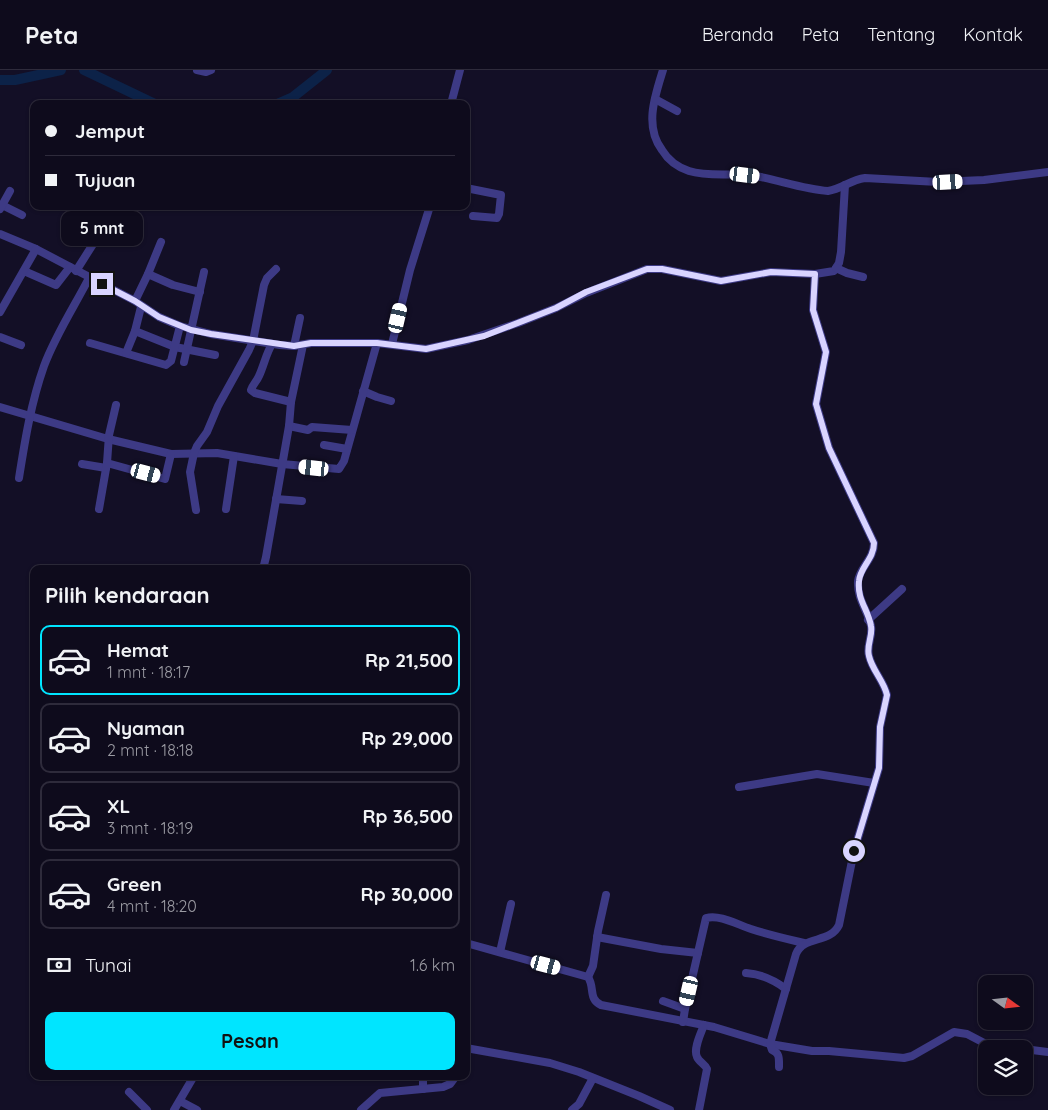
<!DOCTYPE html>
<html lang="id">
<meta charset="utf-8">
<style>
:root{--surface:#0e0b1c;--page:#171425;--text:#f1f3f6;--muted:#9b9ba3;--line:#2e2b3b;--accent:#00e5ff}
body{margin:0;font-family:Quicksand,sans-serif;background:var(--page);color:var(--text);height:100vh;display:flex;flex-direction:column;font-size:19px;white-space:nowrap}
*{box-sizing:border-box;margin:0}
p{font-size:16px;color:var(--muted)}
.icon{flex:none;width:28px;height:28px;fill:none;stroke:currentColor;stroke-width:2;stroke-linecap:round;stroke-linejoin:round}
.map{position:relative;flex:1;overflow:hidden}
.drawer{position:absolute;left:30px;top:495px;width:440px;height:515px;display:flex;flex-direction:column;background:var(--surface);border-radius:10px;box-shadow:0 1px 4px #0004,0 0 0 1px var(--line)}
.drawer>*{flex:none}
.banner{position:absolute;left:30px;top:30px;width:440px;height:110px;border-radius:10px;box-shadow:0 1px 4px #0004,0 0 0 1px var(--line);display:grid;align-content:center;height:110px;padding:0 15px;background:var(--surface)}
.needle{width:32px;rotate:105deg}
.controls{position:absolute;left:978px;top:905px;display:grid;gap:10px}
.controls a{display:grid;place-items:center;width:55px;height:55px;border-radius:10px;background:var(--surface);box-shadow:0 1px 4px #0004,0 0 0 1px var(--line);font-size:25px}
.end{position:absolute;width:22px;height:22px;margin:-11px;border:6px solid #d9d4ff;background:#111;box-shadow:0 0 0 2px #111}
.from{border-radius:50%}
.bubble{position:absolute;height:35px;border-radius:10px;background:var(--surface);box-shadow:0 1px 4px #0004,0 0 0 1px var(--line);font-size:16px;font-weight:700;line-height:35px;text-align:center}
.car{position:absolute;width:15px;height:30px;margin:-15px -8px;border-radius:6px;box-shadow:0 0 4px 1px #0007;background:linear-gradient(#fff 24%,#345 0 40%,#fff 0 76%,#345 0 86%,#fff 0)}
.banner b{display:flex;align-items:center;gap:18px;height:48px;font-size:19px}
.banner b+b{border-top:1px solid var(--line)}
.banner i{width:12px;height:12px;background:var(--text)}
ul{padding:0;list-style:none}
li{display:flex;align-items:center;gap:15px;height:70px;margin:0 10px 8px;padding:0 5px;border:2px solid var(--line);border-radius:10px}
li div{flex:1}
li b{display:block;font-size:19px}
li em{font-style:normal;font-weight:700}
li.active{border-color:var(--accent)}
li>.icon{width:45px;height:45px;stroke-width:1.5}
h2{padding:0 15px;font-size:22px;line-height:60px}
.pay{display:flex;align-items:center;gap:12px;height:55px;padding:0 15px;font-size:19px}
.pay p{margin-inline-start:auto}
.button{display:flex;gap:10px;margin-top:auto;padding:10px 15px}
.button a{flex:1;height:58px;border-radius:10px;background:var(--accent);color:#111;font-size:20px;font-weight:700;line-height:58px;text-align:center}
header{display:flex;align-items:center;gap:30px;box-sizing:border-box;height:70px;padding:0 25px;background:var(--surface);border-bottom:1px solid var(--line)}
header strong{font-size:24px}
nav{display:flex;gap:28px;margin-inline-start:auto;font-size:18px}
.map>svg:first-child{display:block}
.lines{fill:none;stroke-linecap:round;stroke-linejoin:round}
.river{stroke:#0c2248;stroke-width:10}
.minor{stroke:#3d3a85;stroke-width:8}
.route{stroke:#d9d4ff;stroke-width:6}
</style>
<header>
<strong>Peta</strong>
<nav><a>Beranda</a><a>Peta</a><a>Tentang</a><a>Kontak</a></nav>
</header>
<div class="map">
<svg width="1048" height="1040" viewBox="0 0 1048 1040">
<rect width="100%" height="100%" fill="#130f26"/>
<g class="lines">
<g class="river">
<polyline points="84,0 155,34"/>
<polyline points="0,10 15,10 61,0"/>
<polyline points="277,34 293,27 327,0"/>
</g>
<g class="minor">
<polyline points="197,0 206,2 211,0"/>
<path d="M663 0C655 26 644 56 662 80 668 90 677 97 689 101 708 107 730 103 750 105 776 109 802 119 828 121 842 119 850 110 865 108L938 112 984 110 1048 102"/>
<polyline points="655,29 677,41"/>
<polyline points="451,34 460,0"/>
<polyline points="466,118 501,125 499,144 497,148 473,146"/>
<polyline points="2,135 22,145"/>
<polyline points="0,139 10,121"/>
<polyline points="0,164 36,179 135,231 159,247 180,256 211,264 280,275 294,276 311,273 377,273 426,279 468,270 518,253 556,238 586,223 647,199 662,199 721,211 771,202 815,204 834,201 839,193 841,182 845,115"/>
<polyline points="836,198 847,203 863,207"/>
<polyline points="24,201 56,215 70,197"/>
<polyline points="76,201 102,160"/>
<polyline points="148,204 173,215 200,222"/>
<polyline points="135,231 148,204 161,172"/>
<polyline points="0,242 36,179"/>
<polyline points="135,261 175,277 215,285"/>
<polyline points="0,267 21,275"/>
<polyline points="90,273 166,295 171,291 180,256"/>
<path d="M272 274C266 284 264 295 259 306 257 311 253 314 251 320L255 323 291 332"/>
<polyline points="392,274 410,200 430,136"/>
<polyline points="294,276 300,248"/>
<polyline points="126,283 135,261 141,237"/>
<polyline points="184,292 204,202"/>
<polyline points="363,321 377,327 391,331"/>
<polyline points="0,337 108,369 171,384 217,383 282,394 339,399 344,391 377,273"/>
<polyline points="289,356 308,360 312,357 352,360"/>
<polyline points="324,375 347,379"/>
<polyline points="107,393 165,409 171,384"/>
<polyline points="82,394 106,398"/>
<path d="M19 408C25 370 31 333 44 296 55 266 74 237 89 208"/>
<polyline points="276,429 302,431"/>
<polyline points="99,439 107,393 109,365 116,335"/>
<polyline points="226,439 234,386"/>
<polyline points="196,440 190,402 194,383 197,376 207,362 218,336 249,280 253,271 264,215 267,208 276,199"/>
<polyline points="263,499 266,487 289,356 291,332 303,275"/>
<polyline points="868,550 902,519"/>
<polyline points="739,717 817,704 874,713"/>
<polyline points="597,867 661,879 698,883"/>
<path d="M466 873 588 907C595 917 588 929 601 935L714 957 770 974 812 981H829L904 988 912 986 954 962 967 964 988 975 1019 979"/>
<polyline points="500,882 511,834"/>
<path d="M746 903C761 904 774 910 786 919"/>
<polyline points="588,907 593,896 598,861 606,825"/>
<polyline points="663,931 685,939"/>
<path d="M683 952 685 939 706 848C720 844 738 855 751 859 769 865 787 869 804 873"/>
<polyline points="466,978 550,993 579,1002 639,1026 670,1040"/>
<polyline points="1024,979 1048,982"/>
<path d="M779 997C779 989 780 983 772 980L770 974 796 884C804 865 830 874 839 855L854 781 879 698 880 657 887 625C884 611 872 600 869 586 866 576 873 566 871 556 868 540 857 530 858 511 860 497 874 489 874 473L829 378 816 334 826 282 813 240 815 204"/>
<polyline points="423,1006 423,1019"/>
<polyline points="129,1022 147,1040"/>
<polyline points="180,1031 197,1040"/>
<polyline points="174,1040 194,1006"/>
<polyline points="361,1040 380,1023 443,1017 450,1014 456,1006"/>
<polyline points="572,1040 579,1034 593,1008"/>
<path d="M699 1040 707 999C705 994 699 992 697 987 693 979 701 963 704 955"/>
</g>
</g>
<g class="lines">
<path class="route" d="M102 214 135 231 159 247 191 260 211 264 294 276 311 273H377L426 279 484 266 556 238 586 222 647 199H662L721 211 771 202 815 204 813 240 826 282 816 334 829 378 874 473C874 489 860 497 859 511 857 530 868 539 871 556 873 566 866 576 869 586 872 600 884 611 887 625L880 657 879 698 854 781"/>
</g>
</svg>
<div class="controls">
<a><svg class="needle" viewBox="-14 -14 28 28"><path d="M0-13l5 13h-10z" fill="#e53935"/><path d="M0 13l5-13h-10z" fill="#9b9ba3"/></svg></a>
<a><svg class="icon" aria-label="layers" viewBox="0 0 24 24"><path d="M12 4l9 5-9 5-9-5zM3 14l9 5 9-5"/></svg></a>
</div>
<i class="end from" style="left:854px;top:781px"></i>
<i class="end" style="left:102px;top:214px"></i>
<div class="bubble" style="left:61px;top:141px;width:82px">5 mnt</div>
<i class="car" style="left:745px;top:105px;rotate:97deg"></i>
<i class="car" style="left:948px;top:112px;rotate:87deg"></i>
<i class="car" style="left:398px;top:248px;rotate:13deg"></i>
<i class="car" style="left:314px;top:398px;rotate:276deg"></i>
<i class="car" style="left:146px;top:403px;rotate:105deg"></i>
<i class="car" style="left:546px;top:895px;rotate:105deg"></i>
<i class="car" style="left:689px;top:921px;rotate:193deg"></i>
<div class="banner">
<b><i class="from"></i>Jemput</b>
<b><i></i>Tujuan</b>
</div>
<section class="drawer">
<h2>Pilih kendaraan</h2>
<ul>
<li class="active"><svg class="icon" aria-label="car" viewBox="0 0 24 24"><path d="M5 17H2v-5l4-1 3-4h7l3 4 3 1v5h-3M9 17h6M6 11h13"/><circle cx="7" cy="17" r="2"/><circle cx="17" cy="17" r="2"/></svg><div><b>Hemat</b><p>1 mnt · 18:17</p></div><em>Rp 21,500</em></li>
<li><svg class="icon" aria-label="car" viewBox="0 0 24 24"><path d="M5 17H2v-5l4-1 3-4h7l3 4 3 1v5h-3M9 17h6M6 11h13"/><circle cx="7" cy="17" r="2"/><circle cx="17" cy="17" r="2"/></svg><div><b>Nyaman</b><p>2 mnt · 18:18</p></div><em>Rp 29,000</em></li>
<li><svg class="icon" aria-label="car" viewBox="0 0 24 24"><path d="M5 17H2v-5l4-1 3-4h7l3 4 3 1v5h-3M9 17h6M6 11h13"/><circle cx="7" cy="17" r="2"/><circle cx="17" cy="17" r="2"/></svg><div><b>XL</b><p>3 mnt · 18:19</p></div><em>Rp 36,500</em></li>
<li><svg class="icon" aria-label="car" viewBox="0 0 24 24"><path d="M5 17H2v-5l4-1 3-4h7l3 4 3 1v5h-3M9 17h6M6 11h13"/><circle cx="7" cy="17" r="2"/><circle cx="17" cy="17" r="2"/></svg><div><b>Green</b><p>4 mnt · 18:20</p></div><em>Rp 30,000</em></li>
</ul>
<div class="pay"><svg class="icon" aria-label="cash" viewBox="0 0 24 24"><path d="M3 7h18v10H3z"/><circle cx="12" cy="12" r="2"/></svg>Tunai<p>1.6 km</p></div>
<div class="button"><a>Pesan</a></div>
</section>
</div>
